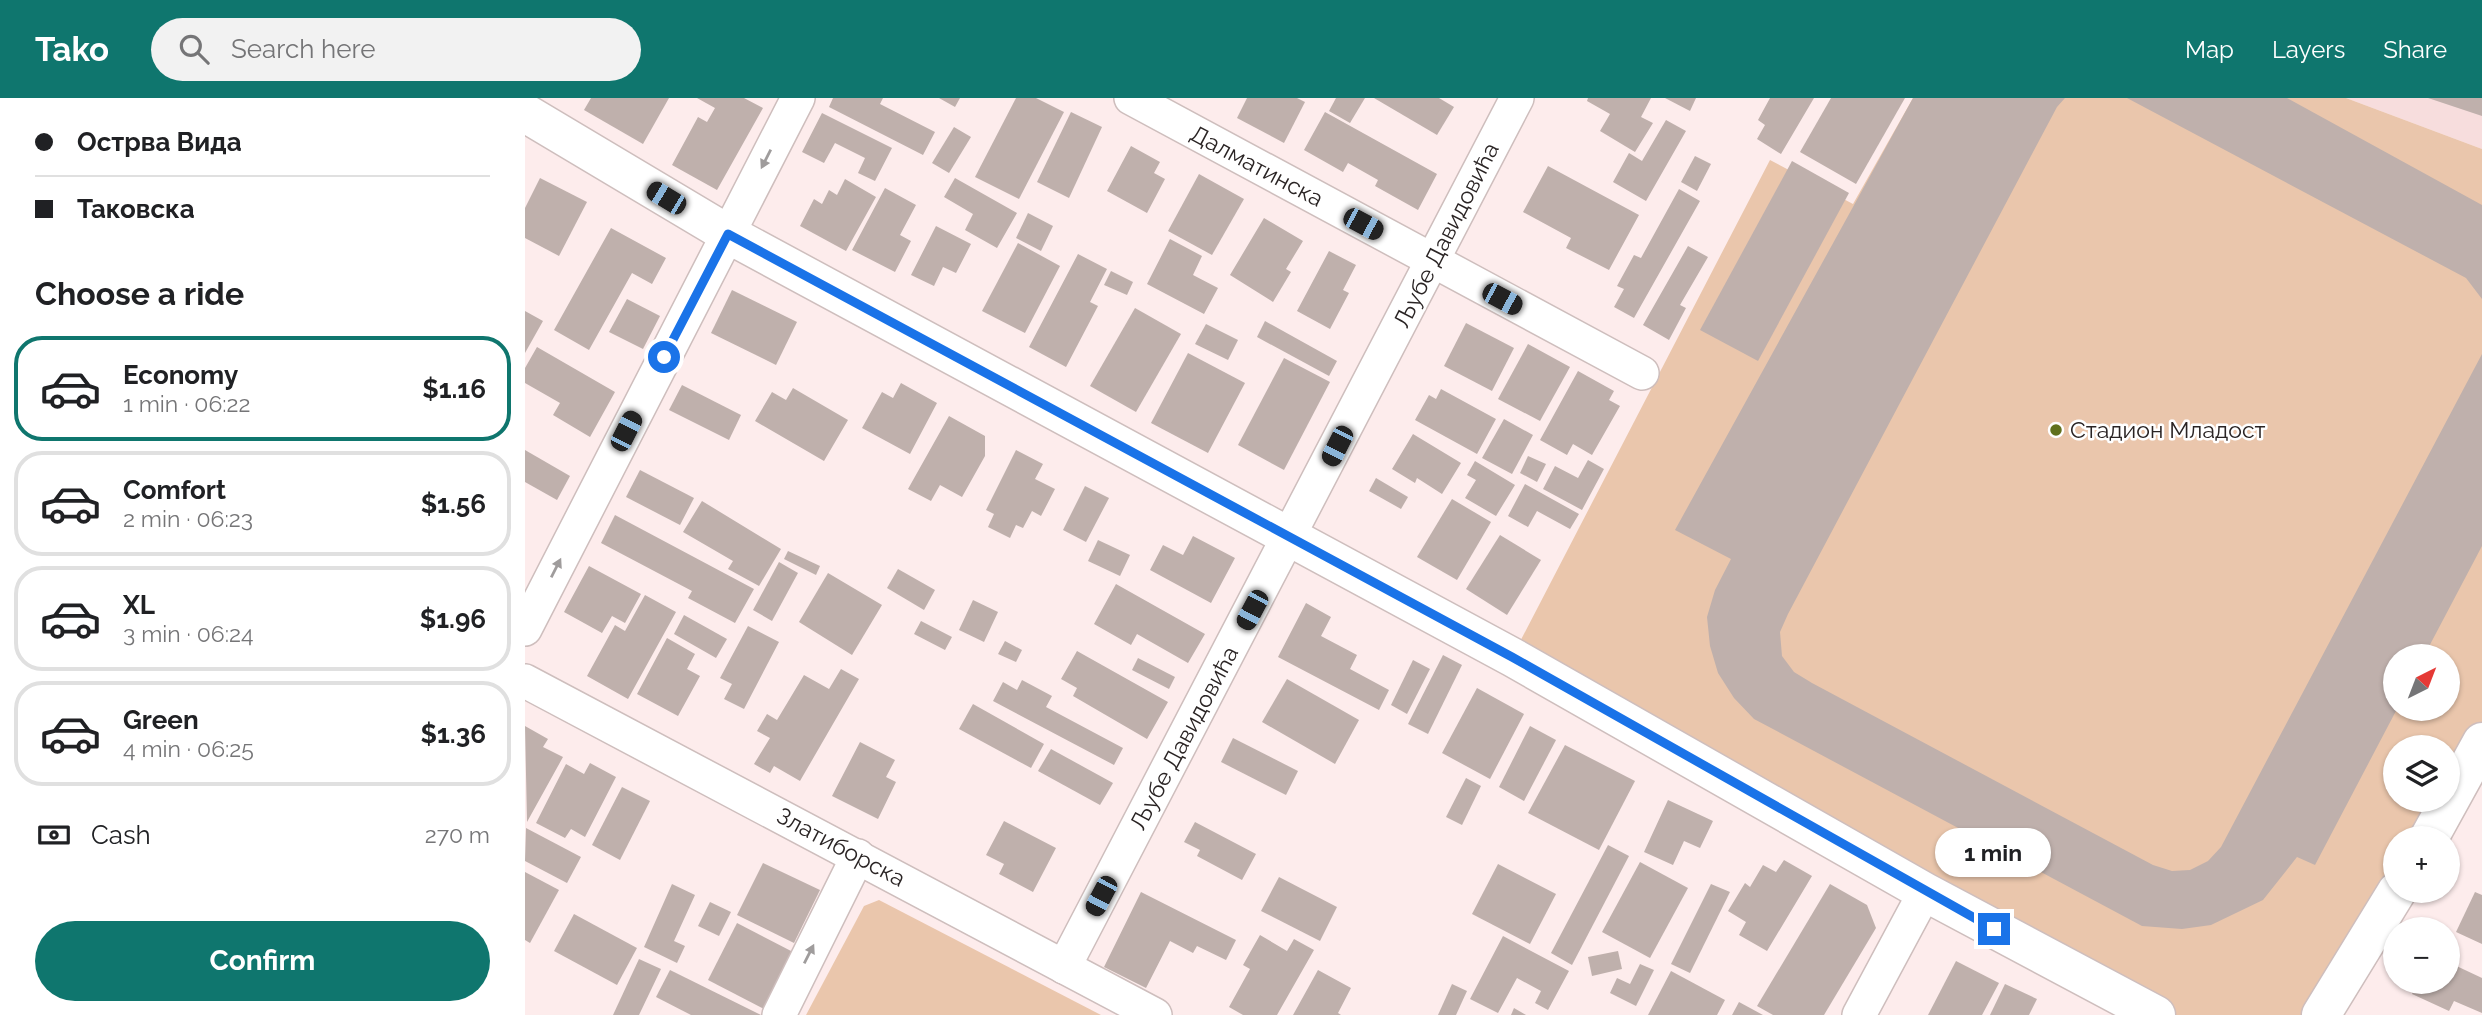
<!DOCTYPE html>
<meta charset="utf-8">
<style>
:root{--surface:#fff;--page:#f2f2f2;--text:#202124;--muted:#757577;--line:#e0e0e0;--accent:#0f766e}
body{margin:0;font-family:Raleway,sans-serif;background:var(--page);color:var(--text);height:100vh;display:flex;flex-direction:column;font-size:26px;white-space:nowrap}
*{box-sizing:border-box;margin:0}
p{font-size:23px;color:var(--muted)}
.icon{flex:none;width:38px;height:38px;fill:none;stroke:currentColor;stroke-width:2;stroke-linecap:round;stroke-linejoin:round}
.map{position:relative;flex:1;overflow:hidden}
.panel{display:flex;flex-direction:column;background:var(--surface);width:525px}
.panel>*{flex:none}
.top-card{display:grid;align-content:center;height:154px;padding:0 35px;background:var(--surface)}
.needle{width:46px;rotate:42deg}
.fabs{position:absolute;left:1858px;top:546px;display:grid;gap:14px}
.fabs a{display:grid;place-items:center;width:77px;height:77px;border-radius:50%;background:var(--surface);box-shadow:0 2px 5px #0004;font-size:35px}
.end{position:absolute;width:32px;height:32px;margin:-16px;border:9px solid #1a73e8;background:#fff;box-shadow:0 0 0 4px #fff}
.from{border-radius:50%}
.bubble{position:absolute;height:49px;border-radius:24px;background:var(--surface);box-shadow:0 2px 5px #0004;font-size:23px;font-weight:700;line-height:49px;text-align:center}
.car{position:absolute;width:21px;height:42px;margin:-21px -10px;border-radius:9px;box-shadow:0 0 5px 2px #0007;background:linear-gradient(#222 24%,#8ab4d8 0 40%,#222 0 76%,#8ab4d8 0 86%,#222 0)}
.top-card b{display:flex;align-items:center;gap:24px;height:66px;font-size:26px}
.top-card b+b{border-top:2px solid var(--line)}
.top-card i{width:18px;height:18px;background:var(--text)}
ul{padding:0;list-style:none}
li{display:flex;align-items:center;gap:21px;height:105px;margin:0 14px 10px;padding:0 21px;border:4px solid var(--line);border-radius:28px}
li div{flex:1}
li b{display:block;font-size:26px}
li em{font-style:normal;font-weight:700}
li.active{border-color:var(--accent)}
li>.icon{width:63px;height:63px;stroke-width:1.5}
h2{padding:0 35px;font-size:32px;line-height:84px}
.pay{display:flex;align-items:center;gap:18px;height:77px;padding:0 35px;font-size:26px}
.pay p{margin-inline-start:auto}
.cta{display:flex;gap:14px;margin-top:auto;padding:14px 35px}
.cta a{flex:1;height:80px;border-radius:42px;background:var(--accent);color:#fff;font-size:28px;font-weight:700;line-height:80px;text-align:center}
header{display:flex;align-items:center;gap:42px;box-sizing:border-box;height:98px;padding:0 35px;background:var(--accent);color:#fff}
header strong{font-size:33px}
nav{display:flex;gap:38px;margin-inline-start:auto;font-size:24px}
.search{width:490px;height:63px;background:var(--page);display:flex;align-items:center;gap:18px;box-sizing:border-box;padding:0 24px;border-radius:38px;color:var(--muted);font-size:26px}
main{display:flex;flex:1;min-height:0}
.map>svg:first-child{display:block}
.built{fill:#f7dddd}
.green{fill:#eac6ac;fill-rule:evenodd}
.building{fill:#bfb0ac}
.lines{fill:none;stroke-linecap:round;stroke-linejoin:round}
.minor-casing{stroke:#cebebd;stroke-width:36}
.tertiary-casing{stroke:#cebebd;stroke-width:41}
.minor{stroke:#fff;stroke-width:33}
.tertiary{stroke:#fff;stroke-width:38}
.oneway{fill:#9f9c9c}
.route{stroke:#1a73e8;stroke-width:9}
.poi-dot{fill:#60701c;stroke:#fff;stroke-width:2.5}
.labels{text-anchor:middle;stroke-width:5;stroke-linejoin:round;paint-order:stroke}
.street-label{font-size:23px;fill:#2a2424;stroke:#fff}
.poi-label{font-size:23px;fill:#2a2424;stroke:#fff;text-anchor:start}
</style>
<header>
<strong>Tako</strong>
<div class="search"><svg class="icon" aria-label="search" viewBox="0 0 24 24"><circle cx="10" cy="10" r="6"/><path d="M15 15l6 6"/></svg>Search here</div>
<nav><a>Map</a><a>Layers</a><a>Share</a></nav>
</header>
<main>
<section class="panel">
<div class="top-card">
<b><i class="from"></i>Острва Вида</b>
<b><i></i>Таковска</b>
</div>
<h2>Choose a ride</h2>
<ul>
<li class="active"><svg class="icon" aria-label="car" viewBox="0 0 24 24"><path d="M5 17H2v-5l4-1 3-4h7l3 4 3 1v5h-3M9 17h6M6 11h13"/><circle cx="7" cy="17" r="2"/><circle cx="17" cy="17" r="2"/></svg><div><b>Economy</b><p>1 min · 06:22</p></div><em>$1.16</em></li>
<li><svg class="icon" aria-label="car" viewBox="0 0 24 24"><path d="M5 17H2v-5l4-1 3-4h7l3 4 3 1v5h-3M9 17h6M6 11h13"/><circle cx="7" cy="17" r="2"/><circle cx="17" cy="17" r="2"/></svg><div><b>Comfort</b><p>2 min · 06:23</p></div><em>$1.56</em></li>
<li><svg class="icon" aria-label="car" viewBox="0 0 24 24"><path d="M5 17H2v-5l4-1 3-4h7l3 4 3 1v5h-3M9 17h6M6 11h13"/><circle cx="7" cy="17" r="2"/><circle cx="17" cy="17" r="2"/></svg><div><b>XL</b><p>3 min · 06:24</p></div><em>$1.96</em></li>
<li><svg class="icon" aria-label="car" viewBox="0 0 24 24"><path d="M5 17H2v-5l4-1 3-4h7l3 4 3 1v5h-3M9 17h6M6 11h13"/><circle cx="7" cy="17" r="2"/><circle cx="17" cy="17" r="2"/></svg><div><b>Green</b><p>4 min · 06:25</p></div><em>$1.36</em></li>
</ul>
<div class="pay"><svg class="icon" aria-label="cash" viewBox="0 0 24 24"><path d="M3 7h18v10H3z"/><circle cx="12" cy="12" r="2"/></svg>Cash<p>270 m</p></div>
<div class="cta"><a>Confirm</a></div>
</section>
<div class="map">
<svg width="1957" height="917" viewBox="0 0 1957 917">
<rect width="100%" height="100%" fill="#fdecec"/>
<polygon class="built" points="1821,0 1957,0 1957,51"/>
<g class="green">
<path d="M1388 0H1821L1957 51V636L1923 694V649H1871V702H1919L1897 740H1871V785L1794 917H1631L987 559 1245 62 1328 106ZM1871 558H1923V611H1871Z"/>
<polygon points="354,802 576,917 281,917 339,808"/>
</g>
<g class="building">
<polygon points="66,0 144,0 118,46 59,12"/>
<polygon points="172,0 219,0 238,10 192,92 147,67 173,19 182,24 190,10"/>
<polygon points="308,0 358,0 355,6 410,34 398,57 304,9"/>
<polygon points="414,0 435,0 430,9"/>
<polygon points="491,0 511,0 539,14 494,101 450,79"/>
<polygon points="722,0 772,0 780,4 759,45 712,20"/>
<polygon points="811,0 840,0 825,25 804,13"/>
<polygon points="849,0 914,0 929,9 912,37"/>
<polygon points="1063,0 1126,0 1116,19 1128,25 1110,54 1075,33 1085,16 1062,3"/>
<polygon points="1140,0 1171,0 1165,13"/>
<polygon points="1245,0 1289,0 1256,56 1232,41 1240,27 1233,22"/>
<polygon points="1306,0 1380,0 1331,86 1275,54"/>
<polygon points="1388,0 1540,0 1532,9 1263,516 1255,534 1257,558 1269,574 1287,585 1628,767 1647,773 1665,772 1683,763 1696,749 1957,256 1957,448 1899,558 1871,558 1872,611 1790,767 1772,759 1738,802 1686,827 1657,831 1617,828 1229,621 1209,600 1193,575 1185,548 1182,519 1190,492 1206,461 1150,432"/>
<polygon points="1602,0 1762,0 1957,107 1957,201 1941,180"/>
<polygon points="1903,0 1957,0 1957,18"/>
<polygon points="546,14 577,29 544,100 512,84"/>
<polygon points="800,14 912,76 893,112 850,88 853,82 823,65 818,74 779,52"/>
<polygon points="297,15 367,50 350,83 333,75 340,60 310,45 299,65 277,54"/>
<polygon points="1141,22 1161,33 1121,103 1088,84 1104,55 1117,63"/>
<polygon points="429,29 446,39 424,75 407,65"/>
<polygon points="606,48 635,64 629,75 640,81 622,115 582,93"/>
<polygon points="1170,58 1186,66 1172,93 1156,84"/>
<polygon points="1267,63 1324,95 1233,263 1175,232"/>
<polygon points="1023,68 1114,117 1084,172 1041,150 1046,140 998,114"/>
<polygon points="674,76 719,101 687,157 643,133"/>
<polygon points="15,80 62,104 34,158 0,140 0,110"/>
<polygon points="430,80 492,115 472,150 440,132 448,116 419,99"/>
<polygon points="320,81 351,99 321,153 275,128 289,101 297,106 304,92 312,97"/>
<polygon points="360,90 391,107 375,137 386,143 370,174 327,152"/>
<polygon points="1154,91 1175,103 1109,220 1089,209 1099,191 1092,188 1109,157 1116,160"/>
<polygon points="503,115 528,128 516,153 491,140"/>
<polygon points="739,120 778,143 761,171 766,174 748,204 705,177"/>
<polygon points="411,128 446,146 431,175 418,169 409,188 386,177"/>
<polygon points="86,130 141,160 127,186 107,175 64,252 29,232"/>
<polygon points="645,141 677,158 668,177 693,190 679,216 622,186"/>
<polygon points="493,145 535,168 500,235 457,213"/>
<polygon points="1163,148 1183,159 1155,207 1161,210 1144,242 1118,227"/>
<polygon points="804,153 831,167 818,192 824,195 805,231 772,213"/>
<polygon points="553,156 582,171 565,204 573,208 541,269 504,249"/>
<polygon points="586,173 608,184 602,197 579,187"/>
<polygon points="207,192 272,224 251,267 186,235"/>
<polygon points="102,201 135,218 118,251 84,234"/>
<polygon points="610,210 656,236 611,314 565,288"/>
<polygon points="0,213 18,223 0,255"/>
<polygon points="740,223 812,263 804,278 732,239"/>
<polygon points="941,225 989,250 967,293 919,268"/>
<polygon points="681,226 713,242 703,262 670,246"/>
<polygon points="1003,246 1045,269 1015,323 973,301"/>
<polygon points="12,249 90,294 65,339 28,317 35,305 0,285 0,270"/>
<polygon points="663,255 720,285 683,355 626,325"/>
<polygon points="759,260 805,284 759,372 713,347"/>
<polygon points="1053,273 1089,293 1084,302 1095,308 1067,357 1048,346 1042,357 1015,342"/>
<polygon points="376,285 412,305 385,356 337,330 357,294 368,300"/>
<polygon points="157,287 216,317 204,342 144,312"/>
<polygon points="268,290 323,322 299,363 230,323 247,294 261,302"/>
<polygon points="916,291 971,321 952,356 890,322 904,297 911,301"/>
<polygon points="424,318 460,338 460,358 437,399 415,387 406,403 383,391"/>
<polygon points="979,321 1008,337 987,376 957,360"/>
<polygon points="888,336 936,365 917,396 892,380 890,385 867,371"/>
<polygon points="0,352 45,378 32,402 0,384"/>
<polygon points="491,352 518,366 510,381 530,391 516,418 507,413 498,430 491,427 485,440 463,429 469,416 461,412"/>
<polygon points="1003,358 1021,366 1012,384 995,375"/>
<polygon points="1063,362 1079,371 1057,412 1018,391 1030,368 1053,380"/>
<polygon points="950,363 990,387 971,418 940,400 951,382 942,377"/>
<polygon points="115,372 169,400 155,427 101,399"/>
<polygon points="851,380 883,399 876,411 844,393"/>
<polygon points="1000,386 1054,416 1045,431 1012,413 1003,429 983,418"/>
<polygon points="560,388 584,400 561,444 538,432"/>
<polygon points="927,401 966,424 932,482 892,459"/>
<polygon points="177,403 256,451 234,488 203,471 208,463 158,434"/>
<polygon points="90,417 229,491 210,525 163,500 167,493 76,445"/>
<polygon points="975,437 1016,462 982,517 941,491"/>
<polygon points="668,438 710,460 686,505 625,472 638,447 658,457"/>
<polygon points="573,442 605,457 595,478 563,463"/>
<polygon points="263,453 295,468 291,477 259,461"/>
<polygon points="254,464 273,475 247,523 228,512"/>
<polygon points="64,468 116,496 100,525 87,518 77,535 39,514"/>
<polygon points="373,471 410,492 399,512 362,490"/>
<polygon points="303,475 357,507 327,557 274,524"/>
<polygon points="591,486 680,536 663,565 612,536 606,547 569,526"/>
<polygon points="120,497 151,514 103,601 62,578 90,527 100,533"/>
<polygon points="448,502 473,514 459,544 434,532"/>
<polygon points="781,505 806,519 796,538 832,557 825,571 864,592 854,612 753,559"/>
<polygon points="159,517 202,541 191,560 149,536"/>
<polygon points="396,523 427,539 420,552 389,536"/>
<polygon points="223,528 254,544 219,611 199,601 207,586 195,580"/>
<polygon points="142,540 170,556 162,571 175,578 153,618 112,596"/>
<polygon points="480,543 497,552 491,564 473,556"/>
<polygon points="552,553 643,604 622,641 548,598 552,590 536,581"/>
<polygon points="918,557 937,567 903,636 883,626"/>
<polygon points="613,560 650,579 644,591 607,572"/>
<polygon points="888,562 905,571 882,616 866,607"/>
<polygon points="316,571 334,581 275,683 249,668 245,675 229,666 245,640 232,633 242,616 252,622 279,577 304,591"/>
<polygon points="762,581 834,622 810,666 737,624"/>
<polygon points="497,582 527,598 521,609 598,650 589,667 468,603 478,584 492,592"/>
<polygon points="952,590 999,616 965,681 917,655"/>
<polygon points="448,606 519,646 506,670 434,631"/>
<polygon points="0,628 23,641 18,649 38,659 2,724"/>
<polygon points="1005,628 1031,642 999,703 974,689"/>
<polygon points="708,640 773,673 761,697 696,664"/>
<polygon points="335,644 370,662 361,679 371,684 353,721 307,698"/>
<polygon points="1040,647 1110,683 1074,752 1003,715"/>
<polygon points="526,651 588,685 575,707 513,673"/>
<polygon points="65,665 91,679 60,739 46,731 40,740 11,725 41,666 59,676"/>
<polygon points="941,680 956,688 937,727 921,719"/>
<polygon points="97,689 125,703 95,762 67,747"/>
<polygon points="1143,702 1188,723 1175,750 1159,743 1148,767 1119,754"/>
<polygon points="479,723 531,750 508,794 474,776 479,766 461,757"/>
<polygon points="670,724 731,756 717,782 672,758 675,752 659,744"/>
<polygon points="1,730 56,759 42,785 0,763"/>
<polygon points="1083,747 1104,758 1047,867 1026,855"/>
<polygon points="1259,762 1287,778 1242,853 1214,837 1221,824 1203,813 1220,785 1225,789 1238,767 1251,774"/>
<polygon points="1115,764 1163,790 1125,860 1077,834"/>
<polygon points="238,765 295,792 269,845 212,817"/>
<polygon points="973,766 1031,796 1005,846 947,816"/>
<polygon points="0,774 34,792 5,845 0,842"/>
<polygon points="754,779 812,809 795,843 736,813"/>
<polygon points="147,786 170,797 149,843 160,848 152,865 119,849"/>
<polygon points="1186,786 1205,794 1165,875 1146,866"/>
<polygon points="1305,786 1342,807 1351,830 1299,917 1248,917 1232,908"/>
<polygon points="616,794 711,842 701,862 672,848 668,855 645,843 621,890 579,869"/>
<polygon points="1950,794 1957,797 1957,846 1931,834"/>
<polygon points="185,804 206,814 194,838 173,828"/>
<polygon points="49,816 112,850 92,887 29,853"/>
<polygon points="212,825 268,854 239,911 183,882"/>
<polygon points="735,837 762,853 769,841 789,852 752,917 718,917 704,909 725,871 718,867"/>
<polygon points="978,838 1044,873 1023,912 1010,905 1016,893 992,880 973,915 945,901"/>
<polygon points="1093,853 1097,871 1067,878 1063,859"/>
<polygon points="114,861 136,871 114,917 88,917"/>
<polygon points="1431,863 1474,885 1457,917 1403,917"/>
<polygon points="1923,864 1957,880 1957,915 1929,903 1924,913 1887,896 1892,884 1923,884"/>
<polygon points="1115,866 1129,872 1111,908 1085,895 1092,880 1105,886"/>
<polygon points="145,872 236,917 166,917 131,899"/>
<polygon points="793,872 826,890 813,915 816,917 768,917"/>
<polygon points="1146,873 1200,902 1192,917 1123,917"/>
<polygon points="927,886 942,893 931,917 913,917"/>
<polygon points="1480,886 1512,901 1504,917 1465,917"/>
<polygon points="1214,904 1238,917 1207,917"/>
<polygon points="989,910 1001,917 986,917"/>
</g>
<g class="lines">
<g class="minor-casing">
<g id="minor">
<polyline points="606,0 1117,275"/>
<polyline points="0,531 273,0"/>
<polyline points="0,583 630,917"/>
<polyline points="539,869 992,0"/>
<polyline points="254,917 333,758"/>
<polyline points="1334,917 1400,794"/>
</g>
</g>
<g class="tertiary-casing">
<g id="tertiary">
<polyline points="0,15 203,136 987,559 1400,794 1631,917"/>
<polyline points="1904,740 1957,644"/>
<polyline points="1796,917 1872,793"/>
</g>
</g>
<use href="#minor" class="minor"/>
<use href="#tertiary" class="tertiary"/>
</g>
<defs><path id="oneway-solid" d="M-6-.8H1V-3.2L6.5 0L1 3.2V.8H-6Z" transform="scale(1.75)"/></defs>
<g class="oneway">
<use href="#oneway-solid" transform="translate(241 61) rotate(117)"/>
<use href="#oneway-solid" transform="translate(31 470) rotate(-63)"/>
<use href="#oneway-solid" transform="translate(284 856) rotate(-63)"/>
</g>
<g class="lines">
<polyline class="route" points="139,259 203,136 987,559 1469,831"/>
</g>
<circle class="poi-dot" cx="1531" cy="332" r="7"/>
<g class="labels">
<g class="street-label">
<text transform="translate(732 68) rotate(28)" y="8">Далматинска</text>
<text transform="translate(921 137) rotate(-63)" y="8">Љубе Давидовића</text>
<text transform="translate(659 640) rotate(-62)" y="8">Љубе Давидовића</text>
<text transform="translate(316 749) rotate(28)" y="8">Златиборска</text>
</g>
<g class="poi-label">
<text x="1545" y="340">Стадион Младост</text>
</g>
</g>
</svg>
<div class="fabs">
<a><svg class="needle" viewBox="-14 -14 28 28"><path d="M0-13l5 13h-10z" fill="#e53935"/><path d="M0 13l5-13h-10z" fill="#757577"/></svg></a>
<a><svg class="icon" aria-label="layers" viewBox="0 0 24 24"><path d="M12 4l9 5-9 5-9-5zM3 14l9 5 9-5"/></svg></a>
<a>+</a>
<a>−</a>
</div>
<i class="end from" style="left:139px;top:259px"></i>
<i class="end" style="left:1469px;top:831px"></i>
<div class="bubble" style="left:1410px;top:730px;width:116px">1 min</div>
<i class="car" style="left:141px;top:100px;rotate:301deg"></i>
<i class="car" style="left:838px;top:126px;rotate:118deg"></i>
<i class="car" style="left:977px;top:201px;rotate:118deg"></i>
<i class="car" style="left:101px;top:333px;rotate:27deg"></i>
<i class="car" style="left:812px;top:348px;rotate:207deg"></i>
<i class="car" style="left:727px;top:512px;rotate:208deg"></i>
<i class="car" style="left:576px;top:798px;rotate:208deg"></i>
</div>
</main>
